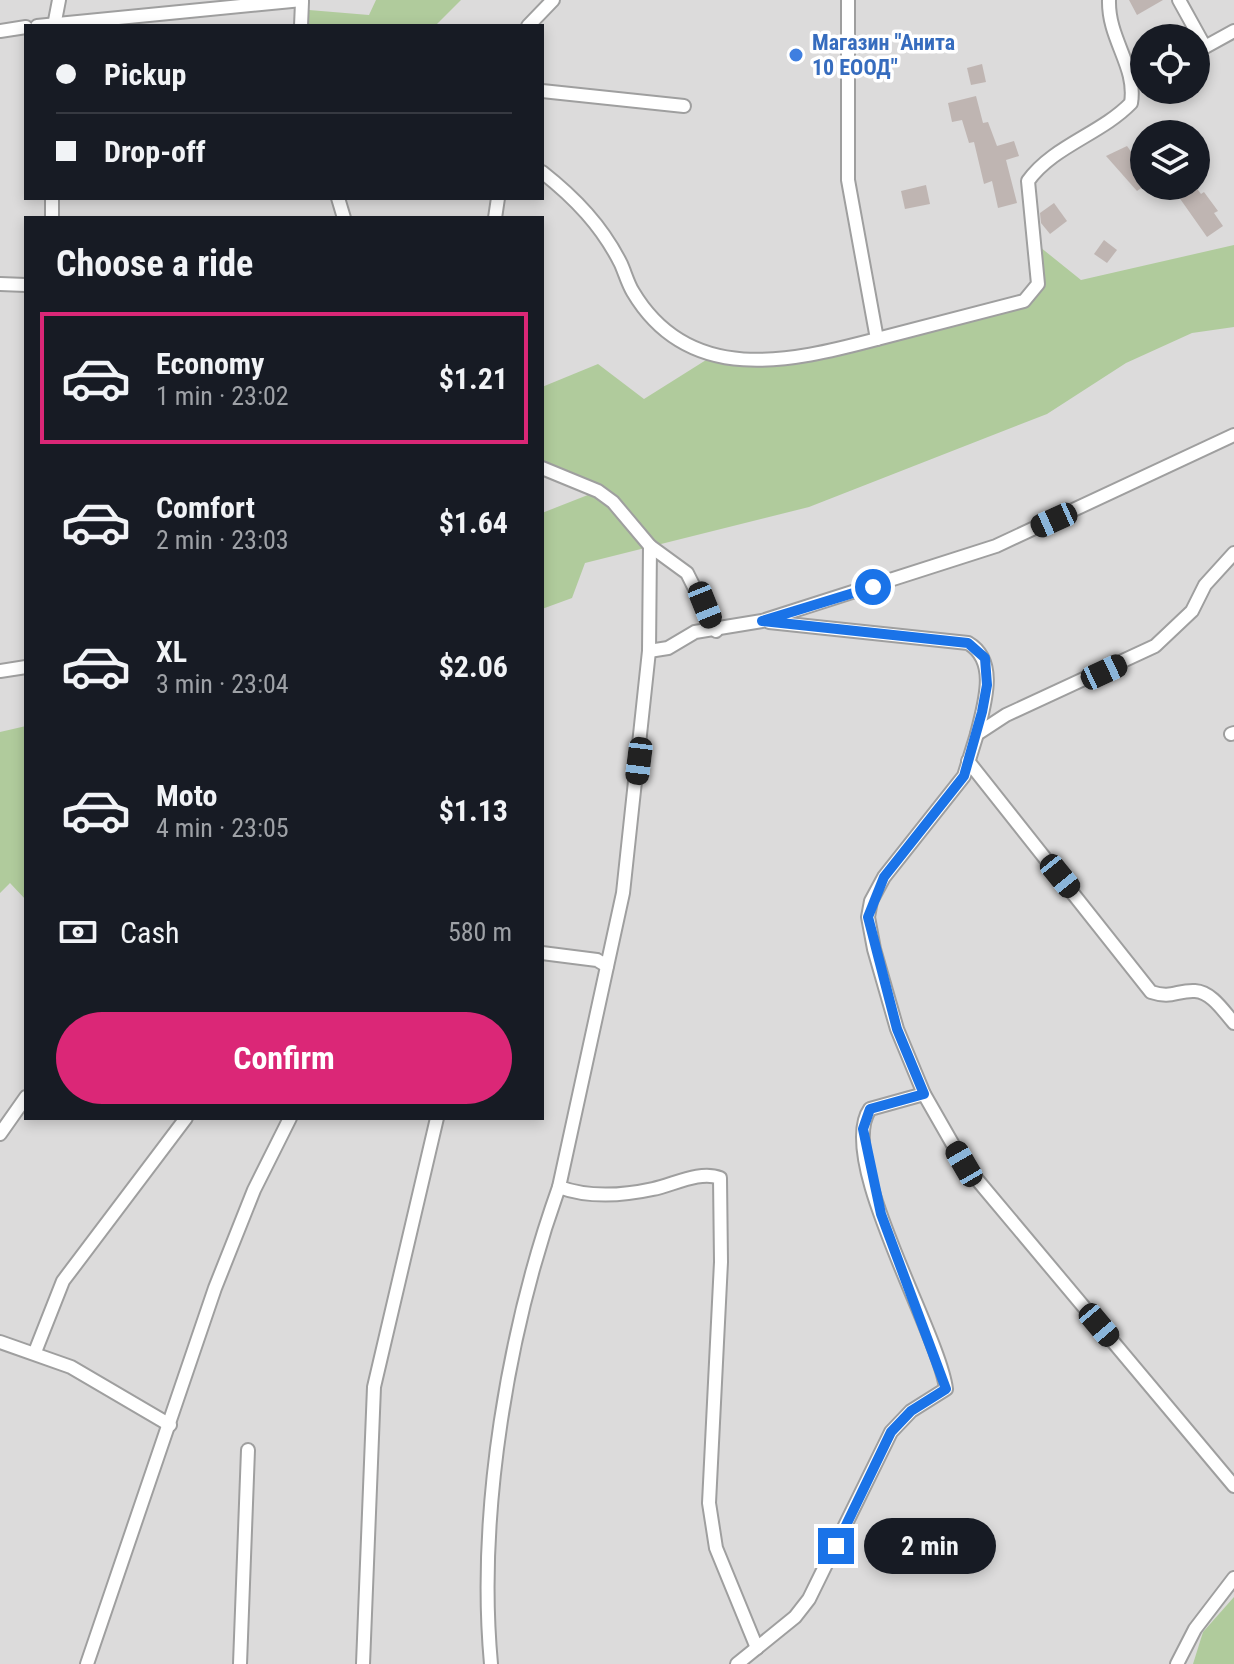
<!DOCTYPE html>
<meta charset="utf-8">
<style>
:root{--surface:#171b24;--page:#20242c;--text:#f1f3f6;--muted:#9ea1a6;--line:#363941;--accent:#db2777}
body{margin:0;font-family:"Roboto Condensed",sans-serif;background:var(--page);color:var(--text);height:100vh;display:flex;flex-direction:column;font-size:30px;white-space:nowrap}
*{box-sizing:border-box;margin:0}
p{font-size:26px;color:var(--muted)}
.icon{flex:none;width:44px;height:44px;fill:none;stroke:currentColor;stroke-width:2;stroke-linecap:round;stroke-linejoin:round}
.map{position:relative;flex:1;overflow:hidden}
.sheet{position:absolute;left:24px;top:216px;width:520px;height:904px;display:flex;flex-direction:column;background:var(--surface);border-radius:0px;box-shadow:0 4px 12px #0003}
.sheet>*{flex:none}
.banner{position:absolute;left:24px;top:24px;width:520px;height:176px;border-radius:0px;box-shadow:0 4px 12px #0003;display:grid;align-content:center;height:176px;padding:0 32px;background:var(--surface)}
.fabs{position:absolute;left:1130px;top:24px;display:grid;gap:16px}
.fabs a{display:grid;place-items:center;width:80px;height:80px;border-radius:50%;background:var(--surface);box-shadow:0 4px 12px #0003;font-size:40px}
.end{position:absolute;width:36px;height:36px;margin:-18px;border:10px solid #1a73e8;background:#fff;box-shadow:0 0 0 4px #fff}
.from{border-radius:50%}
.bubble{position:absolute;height:56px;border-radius:28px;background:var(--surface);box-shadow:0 4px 12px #0003;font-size:26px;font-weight:700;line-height:56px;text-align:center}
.car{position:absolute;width:24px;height:48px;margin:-24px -12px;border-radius:10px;box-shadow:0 0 6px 2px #0007;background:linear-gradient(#222 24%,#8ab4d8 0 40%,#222 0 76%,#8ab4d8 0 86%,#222 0)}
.banner b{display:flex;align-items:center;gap:28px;height:76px;font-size:30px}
.banner b+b{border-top:2px solid var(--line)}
.banner i{width:20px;height:20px;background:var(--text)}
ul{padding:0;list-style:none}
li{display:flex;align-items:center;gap:24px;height:132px;margin:0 16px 12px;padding:0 16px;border:4px solid transparent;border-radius:0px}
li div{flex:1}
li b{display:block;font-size:30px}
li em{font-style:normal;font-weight:700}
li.on{border-color:var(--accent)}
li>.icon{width:72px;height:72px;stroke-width:1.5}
h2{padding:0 32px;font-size:36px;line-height:96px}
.pay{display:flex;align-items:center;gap:20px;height:88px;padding:0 32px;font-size:30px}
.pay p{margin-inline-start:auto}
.cta{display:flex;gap:16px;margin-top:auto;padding:16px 32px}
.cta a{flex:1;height:92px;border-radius:48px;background:var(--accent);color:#fff;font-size:32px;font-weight:700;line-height:92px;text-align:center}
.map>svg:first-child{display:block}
.residential{fill:#dcdbdb;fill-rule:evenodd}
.forest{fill:#b0cb9c}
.building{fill:#bfb5b2}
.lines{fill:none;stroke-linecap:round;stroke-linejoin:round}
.minor-casing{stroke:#9f9f9f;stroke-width:16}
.minor{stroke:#fff;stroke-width:12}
.route{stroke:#1a73e8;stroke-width:10}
.shop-dot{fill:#3f7fe0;stroke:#fff;stroke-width:3}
.labels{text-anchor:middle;stroke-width:7;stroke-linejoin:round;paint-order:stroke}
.shop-label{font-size:22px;font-weight:bold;fill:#366cbe;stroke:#fff;text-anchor:start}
</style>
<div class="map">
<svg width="1234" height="1664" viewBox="0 0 1234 1664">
<rect width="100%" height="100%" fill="#eeeae5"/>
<path class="residential" d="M0 0H1234V1664H0ZM26 26H542V198H26ZM1144 38H1196V90H1144ZM1144 134H1196V186H1144ZM26 218H542V1118H26Z"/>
<g class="forest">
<polygon points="376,0 461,0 435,26 304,26 309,10 369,15"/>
<polygon points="1035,243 1081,280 1234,245 1234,327 1192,333 1126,363 1047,414 809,507 585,563 572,598 542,609 542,513 598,491 542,467 542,387 598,364 644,399 714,355 772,361 1032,294"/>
<polygon points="26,726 26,900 10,883 0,893 0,732"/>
<polygon points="1234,1597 1234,1664 1193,1664 1203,1632"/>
</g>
<g class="building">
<polygon points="1129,0 1163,0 1137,15"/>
<polygon points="982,64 986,82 971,85 967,68"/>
<polygon points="976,96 983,123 988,122 997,146 1014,141 1019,156 1006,160 1017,203 998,208 992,181 984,184 974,142 969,143 962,120 952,122 948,103"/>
<polygon points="1127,146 1144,170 1144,186 1137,191 1106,156"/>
<polygon points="926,185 930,204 905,209 901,191"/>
<polygon points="1186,186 1195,186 1201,194 1204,192 1218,211 1214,213 1223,226 1207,237 1176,193"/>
<polygon points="1054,203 1067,221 1050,234 1041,223 1040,213"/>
<polygon points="1104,240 1117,250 1107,263 1094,254"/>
</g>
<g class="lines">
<g class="minor-casing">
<g id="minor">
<polyline points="1179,0 1205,47 1234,31"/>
<polyline points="37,26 302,0"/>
<polyline points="54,26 59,0"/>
<polyline points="301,26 302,2"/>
<polyline points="528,26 553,0"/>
<polyline points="0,31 26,27"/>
<polyline points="542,91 684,106"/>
<path d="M542 172C575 198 602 226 621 264 625 273 628 284 633 292 689 386 790 362 877 339L848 180V0"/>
<polyline points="52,198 52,218"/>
<polyline points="338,198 344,218"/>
<polyline points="495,218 498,198"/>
<polyline points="0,284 26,285"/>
<path d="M877 339 1024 301 1038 284 1028 181C1053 146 1101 134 1131 103 1137 66 1108 40 1109 0"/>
<polyline points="542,468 598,491 613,502 650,546 687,573 716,631"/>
<path d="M650 546 649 651 623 893 559 1187C589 1198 621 1196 653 1189 673 1185 700 1170 720 1178L721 1262 709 1503 716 1548 757 1648"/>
<polyline points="1234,553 1205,585 1192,611 1155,646 1006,715 977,734 964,776 884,877 871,901 868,917 874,949 897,1029 924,1094 964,1164 1234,1486"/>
<path d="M769 622 968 643C999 661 984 705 977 734"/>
<polyline points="649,651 668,648 695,632 762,621 996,546 1234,435"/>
<polyline points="0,671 26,667"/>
<polyline points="1231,734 1234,733"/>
<path d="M968 761 1151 992C1172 999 1177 990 1195 991 1212 992 1224 1012 1234 1023"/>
<polyline points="542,953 597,960 607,966"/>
<polyline points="0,1134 26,1097"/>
<polyline points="0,1342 71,1367 170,1425"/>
<polyline points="35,1352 63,1281 186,1118"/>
<polyline points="87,1664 215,1288 254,1190 290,1118"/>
<polyline points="240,1664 248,1450"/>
<polyline points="363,1664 374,1387 437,1118"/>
<path d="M491 1664C477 1513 508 1330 559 1187"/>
<path d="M737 1664 795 1617 809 1599 891 1432 911 1411 946 1389C939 1332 835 1158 870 1109L924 1094"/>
<polyline points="1177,1664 1195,1629 1234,1578"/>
</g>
</g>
<use href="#minor" class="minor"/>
</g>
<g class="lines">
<polyline class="route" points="836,1546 891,1432 911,1411 946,1389 881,1214 863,1129 870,1109 924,1094 897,1029 868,917 884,877 964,776 982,712 987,685 985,658 968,643 762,621 873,587"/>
</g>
<circle class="shop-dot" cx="796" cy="55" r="8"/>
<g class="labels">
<g class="shop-label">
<text x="812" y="50">Магазин "Анита<tspan x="812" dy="25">10 ЕООД"</tspan></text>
</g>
</g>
</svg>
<div class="fabs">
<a><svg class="icon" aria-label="locate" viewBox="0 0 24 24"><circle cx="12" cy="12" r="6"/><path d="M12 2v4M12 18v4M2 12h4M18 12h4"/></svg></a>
<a><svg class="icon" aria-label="layers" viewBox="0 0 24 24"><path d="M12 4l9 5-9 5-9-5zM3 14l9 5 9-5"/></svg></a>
</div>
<i class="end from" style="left:873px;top:587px"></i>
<i class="end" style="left:836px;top:1546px"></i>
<div class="bubble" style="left:864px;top:1518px;width:132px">2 min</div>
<i class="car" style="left:1054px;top:520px;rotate:246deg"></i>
<i class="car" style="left:705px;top:605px;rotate:158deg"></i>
<i class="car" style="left:1104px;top:672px;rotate:65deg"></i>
<i class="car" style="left:639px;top:761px;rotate:187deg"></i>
<i class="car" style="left:1060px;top:876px;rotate:141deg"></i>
<i class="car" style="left:964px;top:1164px;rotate:330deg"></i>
<i class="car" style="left:1099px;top:1325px;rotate:140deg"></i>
<div class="banner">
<b><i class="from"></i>Pickup</b>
<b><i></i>Drop-off</b>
</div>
<section class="sheet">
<h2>Choose a ride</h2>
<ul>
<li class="on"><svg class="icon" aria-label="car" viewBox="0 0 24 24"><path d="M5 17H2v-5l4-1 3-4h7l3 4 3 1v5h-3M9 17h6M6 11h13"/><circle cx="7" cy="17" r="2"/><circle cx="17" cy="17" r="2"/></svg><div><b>Economy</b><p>1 min · 23:02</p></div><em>$1.21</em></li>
<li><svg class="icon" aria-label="car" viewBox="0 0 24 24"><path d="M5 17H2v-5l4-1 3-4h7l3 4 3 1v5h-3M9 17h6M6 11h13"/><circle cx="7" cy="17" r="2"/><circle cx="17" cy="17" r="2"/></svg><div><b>Comfort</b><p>2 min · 23:03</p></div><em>$1.64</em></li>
<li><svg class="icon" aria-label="car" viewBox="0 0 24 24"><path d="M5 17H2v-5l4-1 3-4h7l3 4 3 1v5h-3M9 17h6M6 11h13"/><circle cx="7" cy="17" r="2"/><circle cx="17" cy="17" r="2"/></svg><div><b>XL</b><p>3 min · 23:04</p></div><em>$2.06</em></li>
<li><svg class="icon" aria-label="car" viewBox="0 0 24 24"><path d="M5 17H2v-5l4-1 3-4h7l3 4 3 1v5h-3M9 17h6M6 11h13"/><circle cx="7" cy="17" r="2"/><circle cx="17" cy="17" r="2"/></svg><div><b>Moto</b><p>4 min · 23:05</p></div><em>$1.13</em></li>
</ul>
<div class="pay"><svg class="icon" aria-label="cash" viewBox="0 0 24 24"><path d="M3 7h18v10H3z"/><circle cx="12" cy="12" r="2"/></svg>Cash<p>580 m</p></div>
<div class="cta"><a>Confirm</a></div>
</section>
</div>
